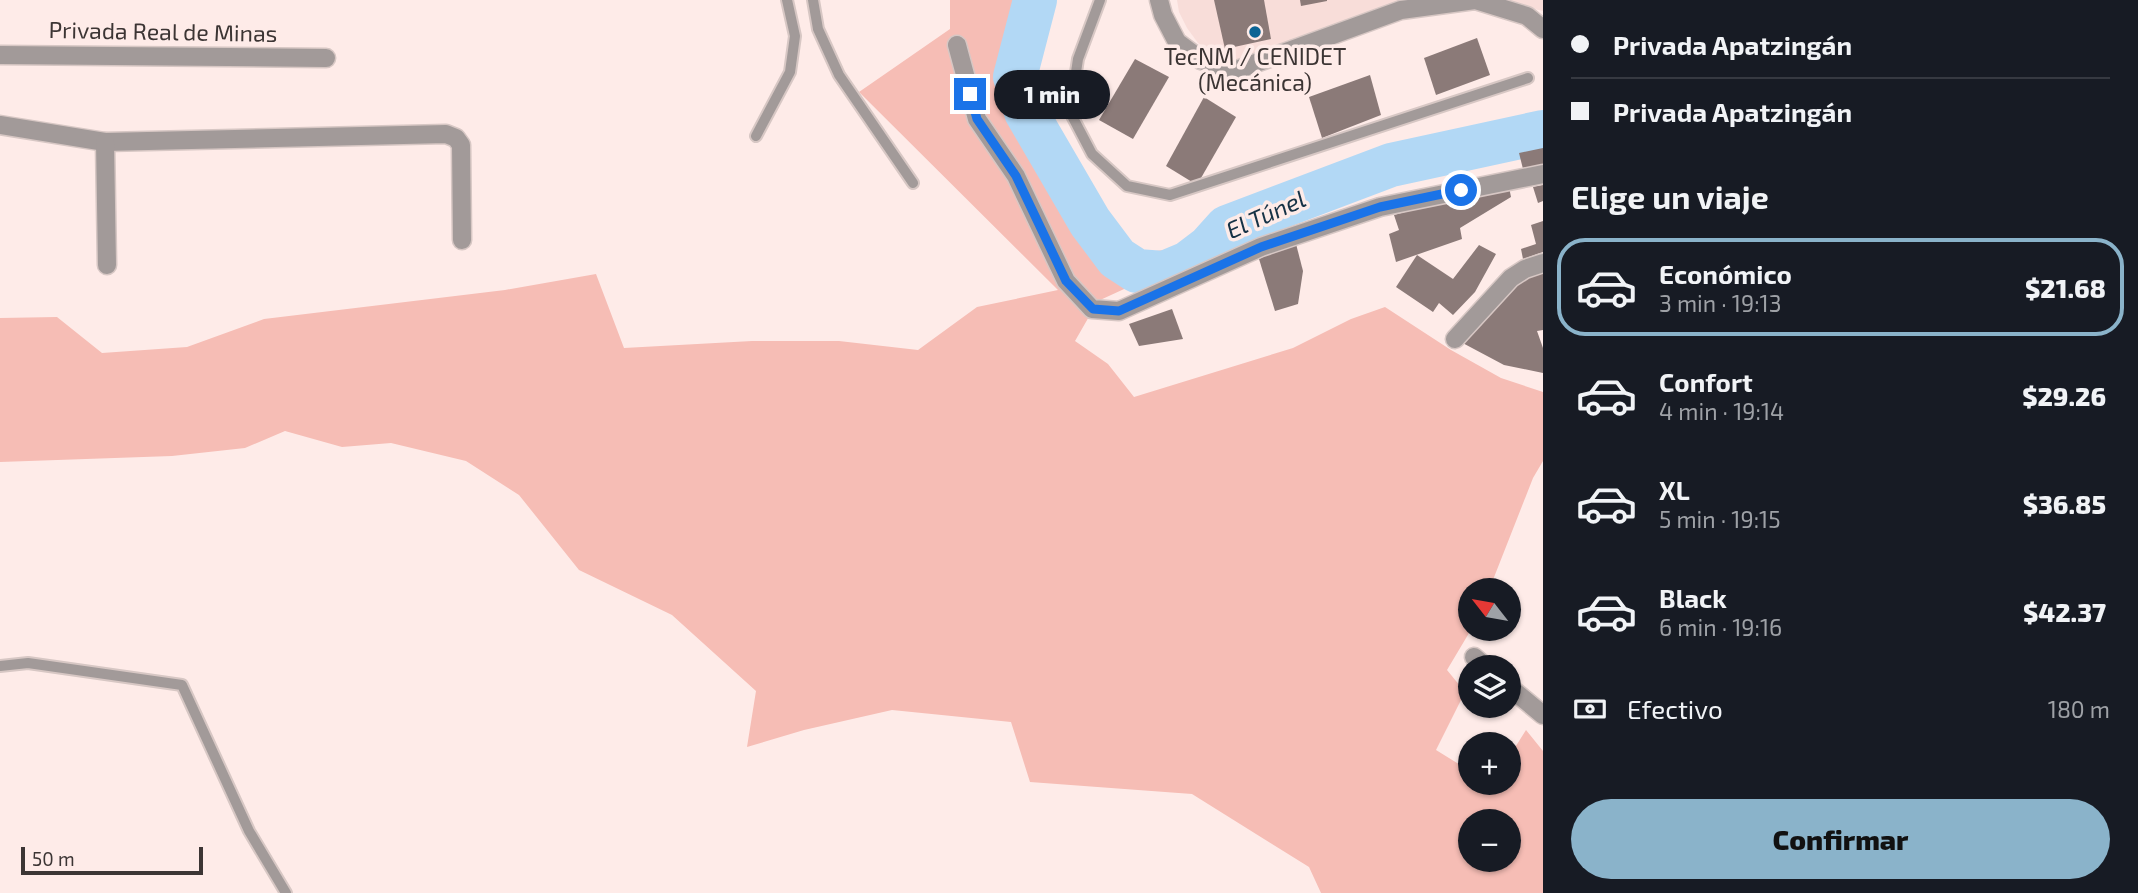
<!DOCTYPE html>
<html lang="es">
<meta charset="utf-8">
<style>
:root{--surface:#171b24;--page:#20242c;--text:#f1f3f6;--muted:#9ea1a6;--line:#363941;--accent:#8ab3ca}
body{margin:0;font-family:"Exo 2",sans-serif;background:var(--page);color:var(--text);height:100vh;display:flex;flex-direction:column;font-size:26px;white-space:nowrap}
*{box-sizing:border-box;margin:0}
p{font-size:23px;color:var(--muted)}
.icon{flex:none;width:38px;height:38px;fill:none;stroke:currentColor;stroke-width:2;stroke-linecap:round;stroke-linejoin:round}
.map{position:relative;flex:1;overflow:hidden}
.panel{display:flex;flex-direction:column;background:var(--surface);width:595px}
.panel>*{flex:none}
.banner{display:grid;align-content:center;height:154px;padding:0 28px;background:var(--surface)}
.needle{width:46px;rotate:301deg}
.buttons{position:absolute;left:1458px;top:578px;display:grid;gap:14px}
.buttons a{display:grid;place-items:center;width:63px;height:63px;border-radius:50%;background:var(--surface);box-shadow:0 2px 5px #0004;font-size:35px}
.scale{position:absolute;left:21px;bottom:18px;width:182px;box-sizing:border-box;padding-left:7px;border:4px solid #3c3534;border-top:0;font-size:19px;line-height:24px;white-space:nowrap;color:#3c3534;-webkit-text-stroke:5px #feebe8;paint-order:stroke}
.end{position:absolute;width:32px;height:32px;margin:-16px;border:9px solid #1a73e8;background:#fff;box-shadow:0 0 0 4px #fff}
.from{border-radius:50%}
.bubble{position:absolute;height:49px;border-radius:24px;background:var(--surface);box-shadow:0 2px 5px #0004;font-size:23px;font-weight:800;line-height:49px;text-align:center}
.banner b{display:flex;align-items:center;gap:24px;height:66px;font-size:26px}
.banner b+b{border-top:2px solid var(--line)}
.banner i{width:18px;height:18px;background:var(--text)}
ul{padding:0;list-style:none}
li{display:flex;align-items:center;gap:21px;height:98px;margin:0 14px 10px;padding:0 14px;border:4px solid transparent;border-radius:28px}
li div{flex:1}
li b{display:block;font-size:26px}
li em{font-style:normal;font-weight:800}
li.on{border-color:var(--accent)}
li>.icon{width:63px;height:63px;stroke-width:1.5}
h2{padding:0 28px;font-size:32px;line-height:84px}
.pay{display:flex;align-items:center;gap:18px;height:77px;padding:0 28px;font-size:26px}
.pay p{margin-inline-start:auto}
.action{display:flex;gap:14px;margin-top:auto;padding:14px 28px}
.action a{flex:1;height:80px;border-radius:42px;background:var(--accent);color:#111;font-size:28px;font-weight:800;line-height:80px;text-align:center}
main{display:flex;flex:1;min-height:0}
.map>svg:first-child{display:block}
.built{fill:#f8ddd9}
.green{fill:#f6bdb5;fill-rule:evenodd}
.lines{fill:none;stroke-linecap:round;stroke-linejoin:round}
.river{stroke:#b2d8f5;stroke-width:44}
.building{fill:#8b7a78}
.lane-casing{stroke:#d7c7c4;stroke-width:14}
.street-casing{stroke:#d7c7c4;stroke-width:21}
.lane{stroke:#a29a99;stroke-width:10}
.street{stroke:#a29a99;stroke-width:18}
.route{stroke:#1a73e8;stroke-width:9}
.poi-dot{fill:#0b6495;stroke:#feebe8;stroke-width:2.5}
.labels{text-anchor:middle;stroke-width:7;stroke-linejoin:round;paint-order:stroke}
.street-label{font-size:23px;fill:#3c3534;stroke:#feebe8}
.poi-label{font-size:23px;fill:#3c3534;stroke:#feebe8}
.water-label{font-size:24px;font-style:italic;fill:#163246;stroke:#feebe8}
</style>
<main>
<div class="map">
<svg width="1543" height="893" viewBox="0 0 1543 893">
<rect width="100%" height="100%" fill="#feebe8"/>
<g class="built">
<polygon points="1177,0 1414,0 1228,64 1198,43 1187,28 1179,12"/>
<polygon points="1483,0 1543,0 1543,11 1516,5"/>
</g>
<path class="green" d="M950 0H1048L1024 66 1034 95 1069 156 1123 236 1143 252 1167 250 1188 239 1209 219 1232 206 1387 148 1543 114V148L1519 153 1443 161 1246 229 1183 274 1162 286 1135 284 1098 301 1075 341 1108 364 1134 397 1293 348 1351 319 1385 307 1451 350 1501 378 1543 392V461L1533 478 1489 590H1470V628H1472L1447 670 1465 692 1436 750 1470 771V782L1490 784 1492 782H1508L1509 757 1526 730 1543 751V893H1321L1309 867 1192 794 1030 782 1011 722 892 710 804 730 747 747 756 691 672 615 579 570 519 495 466 461 391 443 342 447 285 431 245 448 172 456 0 462V318L57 317 102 353 187 347 264 319 505 290 596 274 624 348 752 341H839L918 350 977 307 1058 290 859 92 950 29ZM1470 821H1508V859H1470Z"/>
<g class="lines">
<polyline class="river" points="1035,0 1015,77 1026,112 1090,222 1117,258 1137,271 1164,273 1188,263 1209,247 1227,227 1391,165 1543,132"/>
</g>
<g class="building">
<polygon points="1214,0 1264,0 1271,39 1225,49"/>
<polygon points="1300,0 1327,0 1327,1 1301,6"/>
<polygon points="1477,38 1490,75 1436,95 1424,58"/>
<polygon points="1135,59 1169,77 1133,139 1099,120"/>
<polygon points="1370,75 1381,115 1322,138 1309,97"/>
<polygon points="1204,97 1236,117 1197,185 1166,166"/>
<polygon points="1543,148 1543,164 1523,169 1519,153"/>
<polygon points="1543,185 1543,201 1538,203 1533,187"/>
<polygon points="1509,187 1511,197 1460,228 1462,239 1396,262 1389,234 1399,230 1394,215 1453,199"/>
<polygon points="1543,221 1543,252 1523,259 1521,249 1536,244 1531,225"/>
<polygon points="1295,240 1303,271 1298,304 1275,311 1259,259"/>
<polygon points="1479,245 1496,254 1475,292 1453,315 1439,303 1433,312 1396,287 1417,255 1453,279"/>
<polygon points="1543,272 1543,330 1537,331 1543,348 1543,373 1504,365 1457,340 1522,280"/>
<polygon points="1172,309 1183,339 1139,346 1129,324"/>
</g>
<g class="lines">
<g class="lane-casing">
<g id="lane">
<polyline points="813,0 818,29 839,75 913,183"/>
<polyline points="1100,0 1078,59 1070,112 1092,154 1127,186 1170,195 1528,78"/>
<polyline points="756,136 790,72 795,36 787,0"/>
<polyline points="0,666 28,663 182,685 249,831 286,893"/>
</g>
</g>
<g class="street-casing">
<g id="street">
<polyline points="1159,0 1163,15 1177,42 1201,60 1234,71 1401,10 1475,0 1527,16 1543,29"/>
<polyline points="957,45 977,119 1016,176 1066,281 1092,309 1119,311 1261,247 1380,207 1543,174"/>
<polyline points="0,55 326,58"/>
<polyline points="0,125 105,142 446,134 456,138 461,145 462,240"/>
<polyline points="105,142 107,265"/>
<polyline points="1455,339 1511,278 1525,269 1543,263"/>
<polyline points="1474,657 1486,667"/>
<polyline points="1508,686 1543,715"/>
</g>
</g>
<use href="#lane" class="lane"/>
<use href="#street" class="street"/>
</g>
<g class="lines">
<polyline class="route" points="970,94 977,119 1016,176 1066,281 1093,309 1119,311 1261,247 1380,207 1461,190"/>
</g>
<circle class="poi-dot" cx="1255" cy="32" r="7"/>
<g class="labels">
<g class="street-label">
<text transform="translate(163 32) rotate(1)" y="8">Privada Real de Minas</text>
</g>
<g class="poi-label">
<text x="1255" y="65">TecNM / CENIDET<tspan x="1255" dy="26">(Mecánica)</tspan></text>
</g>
<g class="water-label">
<text transform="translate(1266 215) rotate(-24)" y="8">El Túnel</text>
</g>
</g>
</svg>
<div class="buttons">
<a><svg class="needle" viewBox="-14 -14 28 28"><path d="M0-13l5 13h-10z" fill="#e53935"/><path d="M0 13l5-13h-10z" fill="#9ea1a6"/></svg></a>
<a><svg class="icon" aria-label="layers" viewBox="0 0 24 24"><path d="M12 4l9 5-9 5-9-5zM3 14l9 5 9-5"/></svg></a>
<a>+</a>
<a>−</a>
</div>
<div class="scale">50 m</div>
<i class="end from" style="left:1461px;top:190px"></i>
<i class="end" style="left:970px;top:94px"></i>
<div class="bubble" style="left:994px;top:70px;width:116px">1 min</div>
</div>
<section class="panel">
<div class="banner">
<b><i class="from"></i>Privada Apatzingán</b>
<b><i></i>Privada Apatzingán</b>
</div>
<h2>Elige un viaje</h2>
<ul>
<li class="on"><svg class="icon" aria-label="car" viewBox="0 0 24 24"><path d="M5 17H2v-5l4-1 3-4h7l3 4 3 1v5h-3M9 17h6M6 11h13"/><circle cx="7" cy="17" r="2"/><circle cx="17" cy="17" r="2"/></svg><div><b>Económico</b><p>3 min · 19:13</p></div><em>$21.68</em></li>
<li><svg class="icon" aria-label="car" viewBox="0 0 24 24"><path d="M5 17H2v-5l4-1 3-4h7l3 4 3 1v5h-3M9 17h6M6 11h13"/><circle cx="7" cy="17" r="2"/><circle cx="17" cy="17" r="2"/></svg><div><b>Confort</b><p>4 min · 19:14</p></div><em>$29.26</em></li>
<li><svg class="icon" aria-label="car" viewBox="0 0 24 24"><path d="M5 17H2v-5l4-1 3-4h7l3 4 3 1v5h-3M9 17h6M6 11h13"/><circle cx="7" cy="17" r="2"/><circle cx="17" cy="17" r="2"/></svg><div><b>XL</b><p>5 min · 19:15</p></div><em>$36.85</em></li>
<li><svg class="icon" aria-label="car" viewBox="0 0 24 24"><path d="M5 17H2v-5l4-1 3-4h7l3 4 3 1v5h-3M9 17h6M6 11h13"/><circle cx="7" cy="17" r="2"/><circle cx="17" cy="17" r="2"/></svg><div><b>Black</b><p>6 min · 19:16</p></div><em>$42.37</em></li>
</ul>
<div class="pay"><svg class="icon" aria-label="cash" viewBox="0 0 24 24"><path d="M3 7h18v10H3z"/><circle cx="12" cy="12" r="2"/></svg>Efectivo<p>180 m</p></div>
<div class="action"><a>Confirmar</a></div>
</section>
</main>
